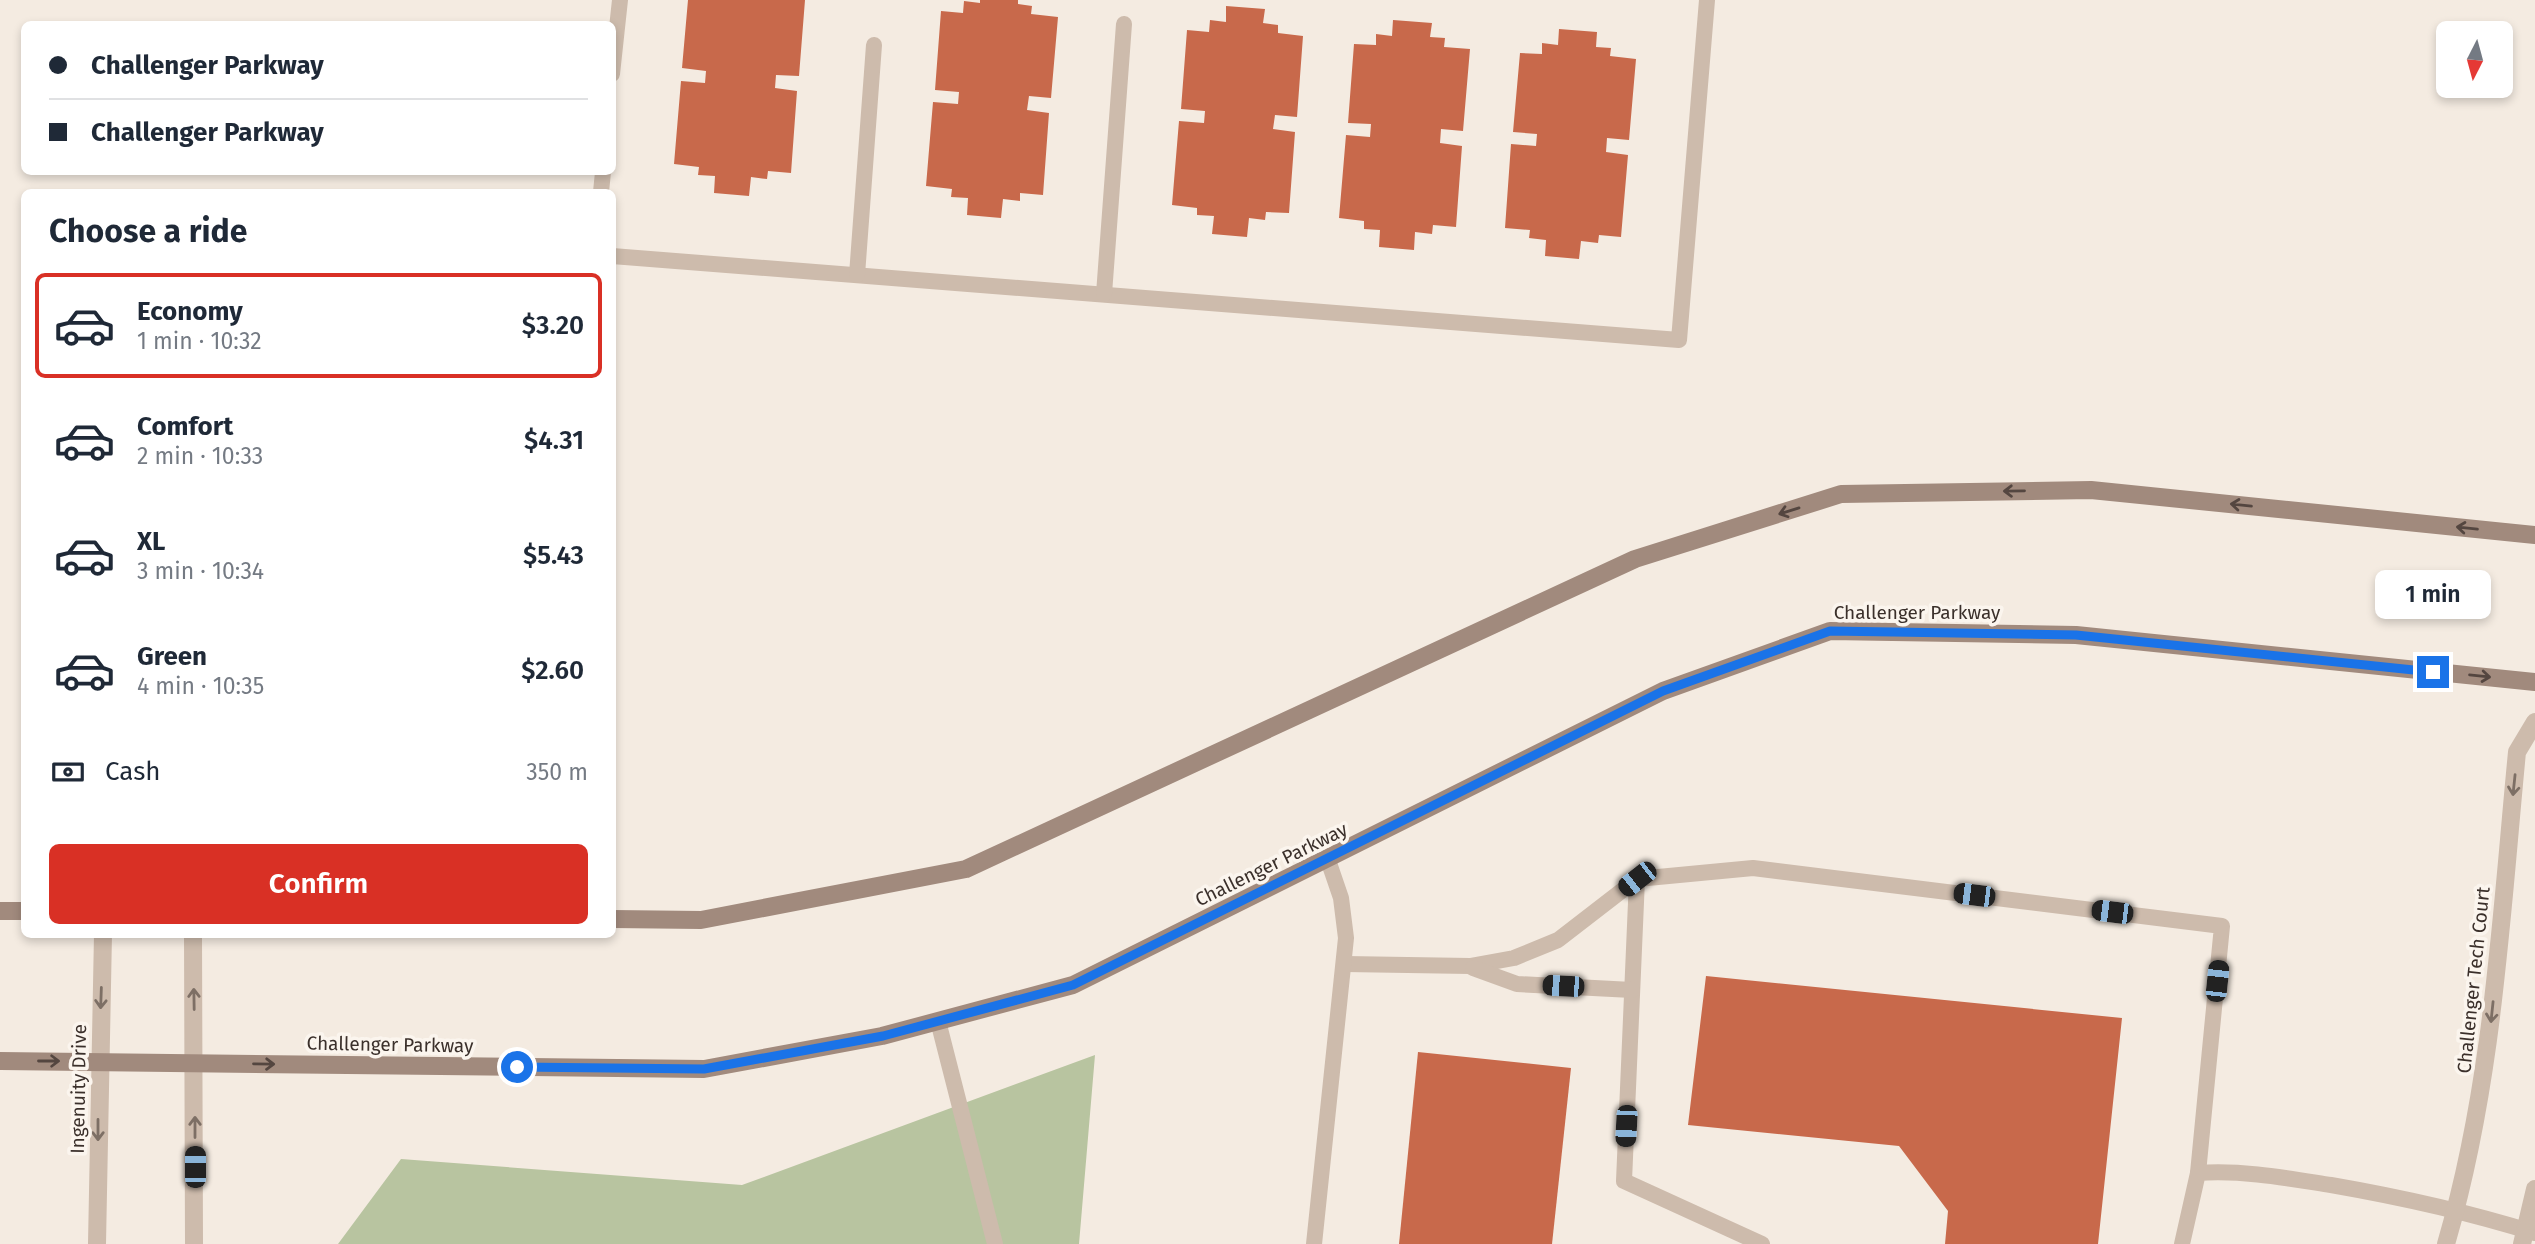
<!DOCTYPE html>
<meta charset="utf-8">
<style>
:root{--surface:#fff;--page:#f6f6f7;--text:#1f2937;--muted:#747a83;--line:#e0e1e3;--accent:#d93025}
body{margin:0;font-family:"Fira Sans",sans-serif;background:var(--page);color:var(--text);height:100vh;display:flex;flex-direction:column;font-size:26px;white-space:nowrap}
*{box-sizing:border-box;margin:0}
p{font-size:23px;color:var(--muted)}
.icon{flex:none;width:38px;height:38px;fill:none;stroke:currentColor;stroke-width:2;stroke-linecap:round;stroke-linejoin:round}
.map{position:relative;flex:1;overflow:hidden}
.drawer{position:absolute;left:21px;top:189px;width:595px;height:749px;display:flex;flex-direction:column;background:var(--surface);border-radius:10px;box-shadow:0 4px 10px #0003}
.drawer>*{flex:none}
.hud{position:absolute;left:21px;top:21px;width:595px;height:154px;border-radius:10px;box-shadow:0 4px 10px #0003;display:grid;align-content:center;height:154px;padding:0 28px;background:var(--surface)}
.needle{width:46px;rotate:186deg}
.fabs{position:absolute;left:2436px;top:21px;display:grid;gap:14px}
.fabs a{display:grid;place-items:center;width:77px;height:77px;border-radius:10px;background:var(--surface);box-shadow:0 4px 10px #0003;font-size:35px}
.end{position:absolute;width:32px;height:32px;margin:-16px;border:9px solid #1a73e8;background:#fff;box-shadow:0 0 0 4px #fff}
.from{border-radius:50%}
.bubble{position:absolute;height:49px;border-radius:10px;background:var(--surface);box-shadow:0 4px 10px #0003;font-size:23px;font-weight:600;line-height:49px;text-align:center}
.car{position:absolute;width:21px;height:42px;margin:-21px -10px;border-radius:9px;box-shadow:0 0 5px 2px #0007;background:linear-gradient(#222 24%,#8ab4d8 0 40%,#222 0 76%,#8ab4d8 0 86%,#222 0)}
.hud b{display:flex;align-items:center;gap:24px;height:66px;font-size:26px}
.hud b+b{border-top:2px solid var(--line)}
.hud i{width:18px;height:18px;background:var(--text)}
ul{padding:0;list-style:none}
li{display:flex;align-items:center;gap:21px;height:105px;margin:0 14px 10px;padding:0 14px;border:4px solid transparent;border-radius:10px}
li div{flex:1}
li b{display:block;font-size:26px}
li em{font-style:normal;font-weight:600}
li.active{border-color:var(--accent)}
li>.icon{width:63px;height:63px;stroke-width:1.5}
h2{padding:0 28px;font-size:32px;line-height:84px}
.pay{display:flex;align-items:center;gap:18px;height:77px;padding:0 28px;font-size:26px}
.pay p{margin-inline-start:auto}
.button{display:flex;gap:14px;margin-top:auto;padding:14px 28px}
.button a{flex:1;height:80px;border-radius:10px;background:var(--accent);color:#fff;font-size:28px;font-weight:600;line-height:80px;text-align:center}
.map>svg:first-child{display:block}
.green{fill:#b8c4a0}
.building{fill:#c8694b}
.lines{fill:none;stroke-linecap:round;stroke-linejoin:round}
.service{stroke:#cdbbac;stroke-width:16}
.minor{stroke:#cdbbac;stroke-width:18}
.secondary{stroke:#a18a7d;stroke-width:18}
.oneway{stroke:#544640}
.oneway2{stroke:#7d6f65}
.route{stroke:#1a73e8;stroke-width:9}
.labels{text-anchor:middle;stroke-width:7;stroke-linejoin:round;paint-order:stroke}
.street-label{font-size:19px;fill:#3b302b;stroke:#fbf5ee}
</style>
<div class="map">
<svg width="2535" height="1244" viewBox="0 0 2535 1244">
<rect width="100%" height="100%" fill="#f4ebe1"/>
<polygon class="green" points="1095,1055 1079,1244 338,1244 401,1159 742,1185"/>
<g class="building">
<polygon points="688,0 805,0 799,76 776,75 775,88 797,91 791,173 768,171 767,179 751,177 749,196 714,193 715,176 698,175 699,167 674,164 681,81 705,83 706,71 682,68"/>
<polygon points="980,0 1018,0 1018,4 1032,6 1031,14 1058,17 1051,98 1029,96 1027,110 1049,113 1043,195 1020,193 1020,201 1003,199 1001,218 967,215 968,198 951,197 952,189 926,186 933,102 958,104 959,92 935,90 941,11 963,13 964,1 980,3"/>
<polygon points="1226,6 1265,9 1263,23 1278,25 1278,33 1303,36 1297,117 1275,115 1273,129 1295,132 1289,213 1266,212 1265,220 1249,218 1247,237 1212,234 1214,216 1197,215 1197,208 1172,205 1179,121 1204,123 1205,111 1181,109 1187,30 1209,32 1210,20 1226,22"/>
<polygon points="1393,20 1432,23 1430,37 1445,38 1444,47 1470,49 1463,131 1441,129 1440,143 1462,146 1456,227 1433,225 1432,234 1415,232 1414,250 1379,247 1380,230 1364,229 1364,221 1339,218 1346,135 1370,137 1371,124 1348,123 1354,44 1376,45 1376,34 1392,36"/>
<polygon points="1559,29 1597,32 1596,47 1611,48 1610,56 1636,59 1629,140 1607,138 1606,152 1628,155 1621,237 1599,235 1598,243 1581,241 1579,259 1545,256 1546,240 1529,238 1530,230 1505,228 1511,144 1536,146 1537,134 1513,132 1520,53 1542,54 1542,43 1558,45"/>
<polygon points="1706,976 2122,1018 2098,1244 1945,1244 1948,1211 1899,1146 1688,1125"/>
<polygon points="1418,1052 1571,1068 1552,1244 1399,1244"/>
</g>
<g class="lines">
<g class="service">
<polyline points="612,74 620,0"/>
<polyline points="601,192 603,172"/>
<polyline points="612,256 1679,340 1707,0"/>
<polyline points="857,275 874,45"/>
<polyline points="1104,294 1124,24"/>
<polyline points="1637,879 1624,1181 1762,1244"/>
<polyline points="1345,964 1470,966 1514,958 1558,940 1637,879 1753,868 2222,926 2198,1173"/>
<polyline points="1473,968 1517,984 1632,990"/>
<polyline points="938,1021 995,1244"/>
<polyline points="1314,1244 1346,938 1341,898 1328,860"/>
<path d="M2182 1244 2198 1173C2244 1170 2286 1178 2331 1185 2400 1197 2468 1212 2535 1233"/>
</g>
<g class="minor">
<polyline points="193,934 194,1244"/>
<polyline points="97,1244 103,934"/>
<path d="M2446 1244C2493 1084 2501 917 2517 752L2535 722"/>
<polyline points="2522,1244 2535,1189"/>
</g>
<g class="secondary">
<polyline points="0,911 24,911"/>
<polyline points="612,919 701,920 966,869 1635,559 1841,494 2091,490 2535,535"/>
<polyline points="0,1061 704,1069 882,1036 1073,985 1663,691 1830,631 2076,635 2535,682"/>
</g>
</g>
<defs><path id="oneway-shaft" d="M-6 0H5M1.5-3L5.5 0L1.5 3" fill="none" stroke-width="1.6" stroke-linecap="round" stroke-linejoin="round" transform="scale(1.75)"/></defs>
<g class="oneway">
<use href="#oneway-shaft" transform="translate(2014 491) rotate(179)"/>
<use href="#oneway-shaft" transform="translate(2241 505) rotate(-174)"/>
<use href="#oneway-shaft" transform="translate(1789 511) rotate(163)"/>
<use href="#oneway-shaft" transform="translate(2467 528) rotate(-174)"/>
<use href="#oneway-shaft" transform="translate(2480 676) rotate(6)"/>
<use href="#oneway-shaft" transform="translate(49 1061)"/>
<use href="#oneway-shaft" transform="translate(264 1064) rotate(1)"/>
</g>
<g class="oneway2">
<use href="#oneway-shaft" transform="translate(2514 785) rotate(96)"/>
<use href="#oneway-shaft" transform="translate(101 998) rotate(92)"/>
<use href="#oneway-shaft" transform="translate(194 999) rotate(-91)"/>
<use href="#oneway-shaft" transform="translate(2492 1012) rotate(96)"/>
<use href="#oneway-shaft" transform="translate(195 1127) rotate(-90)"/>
<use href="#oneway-shaft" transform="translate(98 1130) rotate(90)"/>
</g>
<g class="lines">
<polyline class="route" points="517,1067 704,1069 883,1036 1073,985 1663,691 1830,631 2076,635 2433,672"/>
</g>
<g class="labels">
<g class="street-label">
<text x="1917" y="619">Challenger Parkway</text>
<text transform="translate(1271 864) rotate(-26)" y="7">Challenger Parkway</text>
<text transform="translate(2473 980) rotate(-84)" y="7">Challenger Tech Court</text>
<text transform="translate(390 1044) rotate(1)" y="7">Challenger Parkway</text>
<text transform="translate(78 1089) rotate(-89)" y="7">Ingenuity Drive</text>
</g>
</g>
</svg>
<div class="fabs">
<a><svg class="needle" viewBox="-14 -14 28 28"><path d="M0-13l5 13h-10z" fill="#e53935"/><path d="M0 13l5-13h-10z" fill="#747a83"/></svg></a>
</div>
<i class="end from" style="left:517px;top:1067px"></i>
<i class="end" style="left:2433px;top:672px"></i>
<div class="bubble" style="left:2375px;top:570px;width:116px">1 min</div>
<i class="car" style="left:1637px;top:879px;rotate:232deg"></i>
<i class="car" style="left:1974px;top:895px;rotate:277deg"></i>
<i class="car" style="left:2112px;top:912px;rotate:277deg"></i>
<i class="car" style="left:2217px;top:981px;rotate:6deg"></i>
<i class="car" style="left:1563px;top:986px;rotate:273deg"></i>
<i class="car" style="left:1626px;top:1126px;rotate:183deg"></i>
<i class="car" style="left:195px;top:1167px;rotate:0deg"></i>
<div class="hud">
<b><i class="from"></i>Challenger Parkway</b>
<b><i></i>Challenger Parkway</b>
</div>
<section class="drawer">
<h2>Choose a ride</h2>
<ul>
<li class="active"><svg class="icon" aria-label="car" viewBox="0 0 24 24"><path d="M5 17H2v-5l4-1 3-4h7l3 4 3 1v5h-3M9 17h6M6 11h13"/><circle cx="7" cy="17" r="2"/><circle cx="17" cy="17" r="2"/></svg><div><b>Economy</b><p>1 min · 10:32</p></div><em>$3.20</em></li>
<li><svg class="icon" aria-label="car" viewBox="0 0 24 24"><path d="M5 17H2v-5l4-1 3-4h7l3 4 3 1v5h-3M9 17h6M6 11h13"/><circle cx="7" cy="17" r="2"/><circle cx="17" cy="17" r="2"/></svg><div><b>Comfort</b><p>2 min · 10:33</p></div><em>$4.31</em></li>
<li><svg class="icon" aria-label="car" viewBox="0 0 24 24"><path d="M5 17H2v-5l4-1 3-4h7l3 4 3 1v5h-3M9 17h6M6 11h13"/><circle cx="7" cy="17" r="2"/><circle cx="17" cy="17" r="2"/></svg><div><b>XL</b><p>3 min · 10:34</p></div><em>$5.43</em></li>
<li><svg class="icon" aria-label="car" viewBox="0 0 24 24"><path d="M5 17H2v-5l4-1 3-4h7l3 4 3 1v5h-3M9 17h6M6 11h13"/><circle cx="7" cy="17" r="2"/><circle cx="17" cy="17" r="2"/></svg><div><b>Green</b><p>4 min · 10:35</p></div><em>$2.60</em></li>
</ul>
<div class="pay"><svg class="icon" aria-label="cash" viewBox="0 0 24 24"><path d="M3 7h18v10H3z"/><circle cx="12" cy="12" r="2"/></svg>Cash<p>350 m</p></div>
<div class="button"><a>Confirm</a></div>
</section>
</div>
